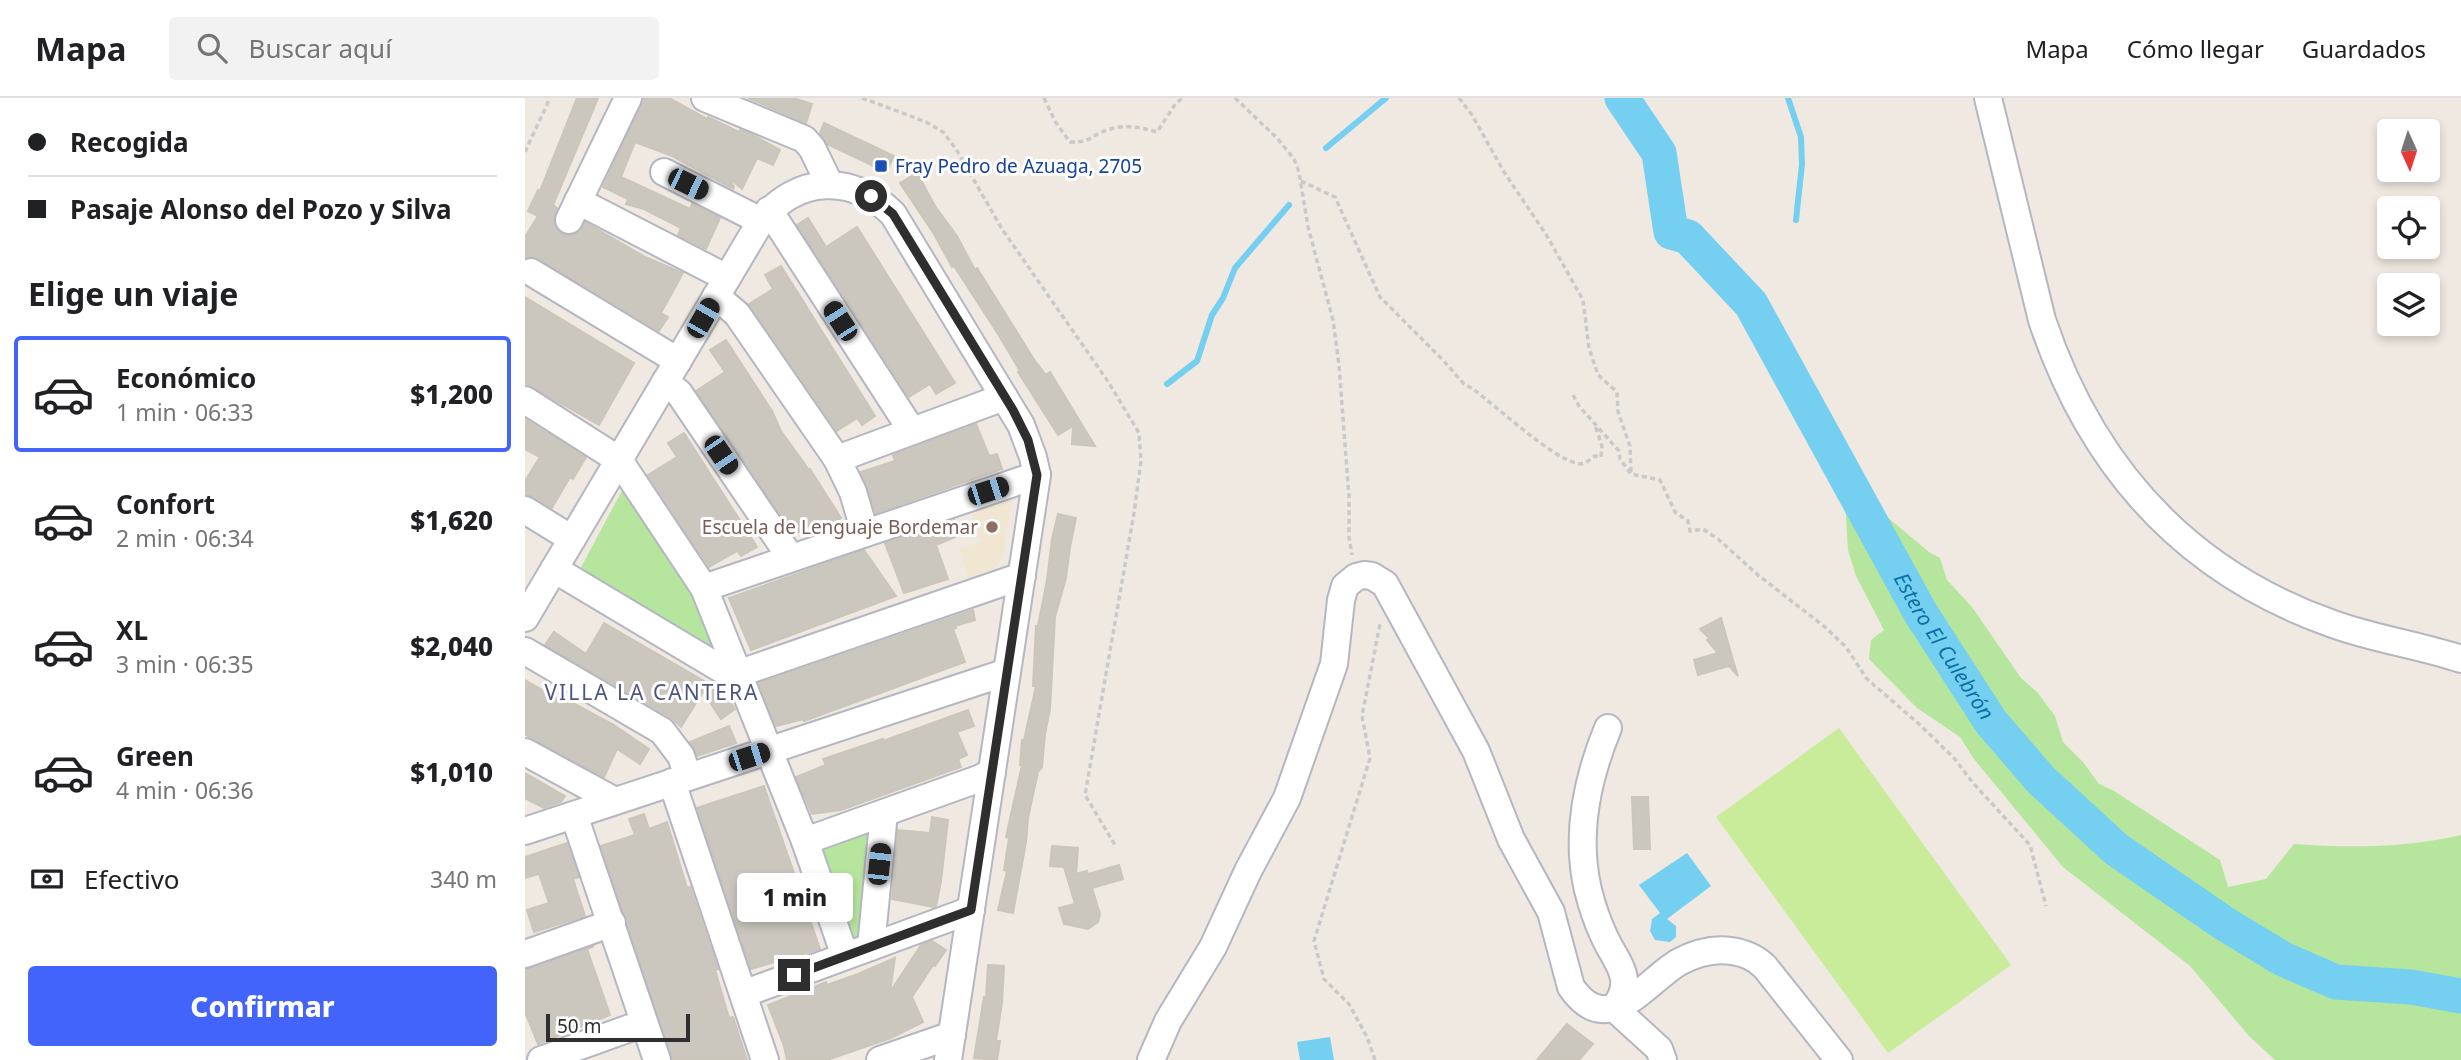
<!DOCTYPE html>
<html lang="es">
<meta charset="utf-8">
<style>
:root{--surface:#fff;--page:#f2f2f2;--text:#202124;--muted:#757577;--line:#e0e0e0;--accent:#4264fb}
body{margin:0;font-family:"Noto Sans",sans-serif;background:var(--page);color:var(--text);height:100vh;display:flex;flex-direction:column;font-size:26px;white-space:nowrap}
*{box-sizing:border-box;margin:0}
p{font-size:23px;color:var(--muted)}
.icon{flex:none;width:38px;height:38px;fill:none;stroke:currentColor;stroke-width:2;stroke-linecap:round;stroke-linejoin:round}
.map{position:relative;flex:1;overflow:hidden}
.side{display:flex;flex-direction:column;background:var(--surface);width:525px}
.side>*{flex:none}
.guide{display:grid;align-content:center;height:154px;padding:0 28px;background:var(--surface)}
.needle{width:46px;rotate:177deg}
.fabs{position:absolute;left:1852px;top:21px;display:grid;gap:14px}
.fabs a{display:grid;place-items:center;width:63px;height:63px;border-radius:7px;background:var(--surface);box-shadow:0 4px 10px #0003;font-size:35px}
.scale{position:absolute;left:21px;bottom:18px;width:144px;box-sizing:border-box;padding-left:7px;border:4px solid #2e2e2e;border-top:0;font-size:19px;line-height:24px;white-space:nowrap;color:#2e2e2e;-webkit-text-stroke:5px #fff;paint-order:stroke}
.end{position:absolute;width:32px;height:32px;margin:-16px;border:9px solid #2e2e2e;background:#fff;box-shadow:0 0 0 4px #fff}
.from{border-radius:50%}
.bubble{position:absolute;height:49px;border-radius:7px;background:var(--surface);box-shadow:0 4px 10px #0003;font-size:23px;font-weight:800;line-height:49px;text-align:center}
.car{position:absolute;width:21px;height:42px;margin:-21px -10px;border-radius:9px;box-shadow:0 0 5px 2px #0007;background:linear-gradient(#222 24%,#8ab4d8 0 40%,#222 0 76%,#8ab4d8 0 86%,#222 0)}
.guide b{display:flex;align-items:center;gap:24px;height:66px;font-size:26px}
.guide b+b{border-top:2px solid var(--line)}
.guide i{width:18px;height:18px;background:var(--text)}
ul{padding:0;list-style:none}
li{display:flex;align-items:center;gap:21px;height:116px;margin:0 14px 10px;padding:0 14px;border:4px solid transparent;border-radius:7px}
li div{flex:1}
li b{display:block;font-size:26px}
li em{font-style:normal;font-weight:800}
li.active{border-color:var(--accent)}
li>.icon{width:63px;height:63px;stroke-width:1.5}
h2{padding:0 28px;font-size:32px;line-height:84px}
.pay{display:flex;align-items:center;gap:18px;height:77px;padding:0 28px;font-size:26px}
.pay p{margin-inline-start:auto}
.button{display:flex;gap:14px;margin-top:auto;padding:14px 28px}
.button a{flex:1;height:80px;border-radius:7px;background:var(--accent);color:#fff;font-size:28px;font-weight:800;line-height:80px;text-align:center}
header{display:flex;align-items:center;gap:42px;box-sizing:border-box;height:98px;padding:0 35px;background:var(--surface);border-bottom:2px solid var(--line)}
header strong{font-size:33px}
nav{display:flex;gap:38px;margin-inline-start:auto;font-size:24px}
.search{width:490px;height:63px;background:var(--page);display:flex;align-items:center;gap:18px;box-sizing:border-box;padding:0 24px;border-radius:7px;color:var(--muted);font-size:26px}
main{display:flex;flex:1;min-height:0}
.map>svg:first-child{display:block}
.education{fill:#f0e6d1}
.green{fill:#b6e59e}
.pitch{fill:#c9ec9a}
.water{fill:#75cff0}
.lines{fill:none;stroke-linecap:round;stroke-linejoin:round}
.stream{stroke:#75cff0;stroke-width:6}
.river{stroke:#75cff0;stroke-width:35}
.building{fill:#cbc7bf;stroke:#cbc5ba;stroke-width:2}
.minor-casing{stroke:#b4b7c1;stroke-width:30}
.path{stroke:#c9c9c9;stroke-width:3.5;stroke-dasharray:5 3.5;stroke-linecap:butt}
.minor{stroke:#fff;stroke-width:26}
.route{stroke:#2e2e2e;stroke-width:9}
.transit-dot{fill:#1a4fb4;stroke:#fff;stroke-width:2.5}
.education-dot{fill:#8d6e63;stroke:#fff;stroke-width:2.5}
.labels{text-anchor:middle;stroke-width:6;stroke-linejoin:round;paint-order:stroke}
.transit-label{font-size:19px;fill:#164399;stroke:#fff;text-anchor:start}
.education-label{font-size:19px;fill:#785e54;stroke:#fff;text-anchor:end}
.water-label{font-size:21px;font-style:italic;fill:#0d6fa3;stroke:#fff}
.neighbourhood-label{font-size:21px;letter-spacing:2px;fill:#4d5680;stroke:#fff}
</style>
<header>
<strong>Mapa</strong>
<div class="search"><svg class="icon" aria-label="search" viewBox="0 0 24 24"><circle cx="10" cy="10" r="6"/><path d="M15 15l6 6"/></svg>Buscar aquí</div>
<nav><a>Mapa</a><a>Cómo llegar</a><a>Guardados</a></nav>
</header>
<main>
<section class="side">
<div class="guide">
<b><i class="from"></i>Recogida</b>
<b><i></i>Pasaje Alonso del Pozo y Silva</b>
</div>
<h2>Elige un viaje</h2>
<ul>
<li class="active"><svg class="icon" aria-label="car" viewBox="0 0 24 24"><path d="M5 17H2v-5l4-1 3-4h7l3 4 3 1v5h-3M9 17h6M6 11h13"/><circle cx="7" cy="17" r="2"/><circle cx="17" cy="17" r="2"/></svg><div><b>Económico</b><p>1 min · 06:33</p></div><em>$1,200</em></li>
<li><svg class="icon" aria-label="car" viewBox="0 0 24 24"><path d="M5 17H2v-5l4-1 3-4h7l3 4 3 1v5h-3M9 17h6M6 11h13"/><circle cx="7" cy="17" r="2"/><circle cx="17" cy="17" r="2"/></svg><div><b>Confort</b><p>2 min · 06:34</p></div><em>$1,620</em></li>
<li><svg class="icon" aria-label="car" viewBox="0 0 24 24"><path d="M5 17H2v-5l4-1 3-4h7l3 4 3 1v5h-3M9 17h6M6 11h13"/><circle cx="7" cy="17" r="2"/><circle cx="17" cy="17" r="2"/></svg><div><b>XL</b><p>3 min · 06:35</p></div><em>$2,040</em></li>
<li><svg class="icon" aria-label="car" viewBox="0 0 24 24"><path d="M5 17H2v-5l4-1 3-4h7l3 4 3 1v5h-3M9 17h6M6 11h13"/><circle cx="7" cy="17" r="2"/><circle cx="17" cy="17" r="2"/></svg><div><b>Green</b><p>4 min · 06:36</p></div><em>$1,010</em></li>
</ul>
<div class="pay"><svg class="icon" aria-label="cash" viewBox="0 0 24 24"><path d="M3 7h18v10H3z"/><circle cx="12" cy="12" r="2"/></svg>Efectivo<p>340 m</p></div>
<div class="button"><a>Confirmar</a></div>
</section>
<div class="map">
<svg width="1936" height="962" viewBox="0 0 1936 962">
<rect width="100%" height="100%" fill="#efe9e1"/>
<polygon class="education" points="487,399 479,454 473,467 464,473 444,480 434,451 456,444 446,413"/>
<g class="green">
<path d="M1318 371 1339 391 1355 413 1404 454 1415 460 1422 482 1447 509 1496 580 1512 594 1530 618 1538 644 1558 664 1574 686 1589 693 1695 762 1703 789 1741 781 1769 746C1825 750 1881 750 1936 737V962H1750L1724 938 1665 868 1538 769 1449 661 1435 639 1392 610 1344 561 1346 542 1359 532 1331 478 1323 452Z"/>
<polygon points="101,385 177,505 192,556 52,477"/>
<polygon points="351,725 337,844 325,849 290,747"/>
</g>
<polygon class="pitch" points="1314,630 1486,867 1363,955 1191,719"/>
<g class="water">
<polygon points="1162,755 1186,788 1142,821 1151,828 1151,839 1145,844 1130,842 1125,833 1127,821 1135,815 1114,787"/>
<polygon points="805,939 809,962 775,962 772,944"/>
</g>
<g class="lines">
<g class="stream">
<polyline points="1263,0 1276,39 1277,66 1271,122"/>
<polyline points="801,50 861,0"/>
<polyline points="642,286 672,263 687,217 698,200 710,170 764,107"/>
</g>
<path class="river" id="s1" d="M1097 0 1134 55 1146 134 1163 139 1226 206 1395 514 1466 624 1516 682 1591 751 1700 826 1758 861 1811 884 1886 889 1936 898"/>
</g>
<g class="building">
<polygon points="52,0 73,0 28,107 32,110 28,122 31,130 38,136 46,138 53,135 60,124 120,159 158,175 136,215 143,219 134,233 14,161 7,158 0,160 0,139 13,118 3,113 13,92 15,93"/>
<polygon points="119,0 144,0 182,21 183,19 214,34 215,32 224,35 255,52 248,67 232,60 217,91 204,80 209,89 208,91 147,58 110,44 96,79 165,111 167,106 195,120 181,151 153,137 156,130 119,111 101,106 103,101 78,89"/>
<polygon points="223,0 268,0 287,6 281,25"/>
<polygon points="299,25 369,58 361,74 302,46 295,35"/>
<polygon points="392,75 410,108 432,138 450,172 452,170 510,263 521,277 525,274 570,348 547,346 548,328 533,337 493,274 495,273 473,236 429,168 427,169 409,136 375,85"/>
<polygon points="283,120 301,149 332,129 430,285 411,296 405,286 384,299 272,127"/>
<polygon points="256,168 350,318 337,327 332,320 312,333 224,206 248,191 240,177"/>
<polygon points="0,199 109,265 74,327 0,285"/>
<polygon points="201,242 247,313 256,333 284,372 285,371 316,420 302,430 296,420 269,437 171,293 200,274 185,252"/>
<polygon points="0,321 61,359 48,381 45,379 27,410 8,399 0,396 0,383 15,359 0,351"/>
<polygon points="451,326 464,358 472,356 477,371 351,415 336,374 370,363 368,357"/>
<polygon points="159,335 232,449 216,458 212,453 184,469 123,377 152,359 143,345"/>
<polygon points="533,416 551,420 545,449 541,480 530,519 525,611 520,636 517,669 513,674 503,720 501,744 488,815 473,812 482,773 479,772 484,740 481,739 497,667 495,667 497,642 499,642 511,588 508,588 511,528 513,528 522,482 527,441"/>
<polygon points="429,422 435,437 411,447 423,481 379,495 360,445"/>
<polygon points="339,452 371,498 226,552 204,500"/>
<polygon points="448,512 450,522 430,528 431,530 428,531 440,564 279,623 279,621 251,628 234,585"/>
<polygon points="1196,520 1208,562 1213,578 1204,568 1173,577 1169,562 1193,555 1182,542 1184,540 1175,531"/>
<polygon points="79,525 198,594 210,611 196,621 178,594 156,629 145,619 20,547 29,534 61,556"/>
<polygon points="0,582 33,601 35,598 89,627 124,651 115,666 92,651 79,679 5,640 0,636"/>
<polygon points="443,612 449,628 432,634 442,657 433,661 436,669 316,712 287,716 271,679 301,667 298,661 358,641 358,643"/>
<polygon points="204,628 211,645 172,658 165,644"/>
<polygon points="0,675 40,698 36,704 19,710 0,700"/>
<polygon points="239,688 295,851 226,871 172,710"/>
<polygon points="1107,699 1123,699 1125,751 1109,751"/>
<polygon points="119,716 124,731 142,724 162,790 165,789 193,871 190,872 204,920 208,919 222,962 147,962 76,748 110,737 104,721"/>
<polygon points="407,719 423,722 416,783 411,808 408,809 367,801 373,732 405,735"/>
<polygon points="42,745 54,779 48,781 60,818 9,834 2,812 24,805 14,776 0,780 0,759"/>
<polygon points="527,748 553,750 551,776 562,773 563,776 594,767 598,781 567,790 575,816 573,824 563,831 539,826 534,810 550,806 539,769 525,768"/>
<polygon points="407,843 421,852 410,868 408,867 387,899 398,924 366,940 302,962 262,962 259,948 243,907 301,884 302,887 333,876 370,860 365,894 396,847"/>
<polygon points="69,848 62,851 85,917 13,946 0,914 0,871"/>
<polygon points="463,867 479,868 477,905 471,943 475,943 472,962 449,960 459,899 461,900"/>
<polygon points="1042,926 1068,946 1054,962 1012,962"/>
</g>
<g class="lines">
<g class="minor-casing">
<g id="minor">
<polyline points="180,0 279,41 287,50 305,87"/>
<path d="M1463 0 1517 222C1566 368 1660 474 1808 526 1849 541 1894 547 1936 561"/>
<polyline points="139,74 236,123"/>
<polyline points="53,103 202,180"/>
<polyline points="244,112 387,333"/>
<polyline points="44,122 103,0"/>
<polyline points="6,174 153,263"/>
<polyline points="191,198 212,216 312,361 328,394 340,435"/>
<polyline points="140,284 154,295 266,460"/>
<polyline points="0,302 94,362 179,490 280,743 320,858"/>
<polyline points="312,361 479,299"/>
<polyline points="0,412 47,441"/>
<polyline points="29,471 203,575 215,575 497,478"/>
<polyline points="179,490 512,377"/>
<path d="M0 520 236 123C272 78 327 75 368 116L496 327 508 359 512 377 423 962"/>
<polyline points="0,553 137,633 156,658 163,679"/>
<path d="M1083 630C1062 681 1050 737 1063 792 1067 808 1072 823 1079 838 1091 865 1112 881 1089 910"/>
<polyline points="0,654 90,703"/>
<polyline points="147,684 240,962"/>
<polyline points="49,717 132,962"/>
<polyline points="0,733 482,574"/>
<polyline points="280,743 456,680 467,674"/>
<polyline points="346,849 359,715"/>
<polyline points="0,856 87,825"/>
<polyline points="218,896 446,812"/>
<polyline points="1089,910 1134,951 1138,962"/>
<polyline points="16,962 119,925"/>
<polyline points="355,962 427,937"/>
<path d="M626 962 643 923 688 849 723 773 762 700 809 566 816 502 820 488 831 479 839 477 847 478 860 486 951 653 986 741 1026 814 1046 889C1083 943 1120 884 1154 864 1171 855 1187 850 1206 853 1220 855 1230 859 1240 869L1314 962"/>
</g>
</g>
<g class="path">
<polyline points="337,0 401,24 418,34 431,51 477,131 584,285 614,335 616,363 609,415 560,697 590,747"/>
<path d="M519 0 531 25 545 44C568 44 564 38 582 32 600 26 614 29 632 34L651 5 658 0"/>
<polyline points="710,0 752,40 769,61 774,74 783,129 808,222 814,267 824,399 824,439 827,457"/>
<polyline points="934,0 947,17 979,74 1022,138 1058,202 1064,250 1073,277 1092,294 1093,314 1105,348 1106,376"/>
<polyline points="0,54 25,0"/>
<path d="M776 83 810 99 855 199 917 261 939 286 948 291C971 308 1026 359 1051 365 1059 368 1064 362 1070 358L1076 359 1077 348 1070 327"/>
<polyline points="1048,297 1054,308 1094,353 1095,361 1106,376 1135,382 1150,414 1163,423 1165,433 1178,431 1193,441 1233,477 1300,529 1321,549 1342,581 1394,626 1429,660 1448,685 1505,747 1521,808"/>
<polyline points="850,962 842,939 824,906 799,881 789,843 845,660 837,618 855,526"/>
</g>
<use href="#minor" class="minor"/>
</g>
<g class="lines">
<polyline class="route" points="269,877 446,812 512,377 503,342 488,312 368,116 346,98"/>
</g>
<rect class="transit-dot" x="349" y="61" width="14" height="14" rx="3.5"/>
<circle class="education-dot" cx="467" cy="429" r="7"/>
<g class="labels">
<g class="transit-label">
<text x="370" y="75">Fray Pedro de Azuaga, 2705</text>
</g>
<g class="education-label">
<text x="453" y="436">Escuela de Lenguaje Bordemar</text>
</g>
<g class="water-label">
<text dy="7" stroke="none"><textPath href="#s1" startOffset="649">Estero El Culebrón</textPath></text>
</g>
<g class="neighbourhood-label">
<text x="127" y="602">VILLA LA CANTERA</text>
</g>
</g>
</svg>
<div class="fabs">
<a><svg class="needle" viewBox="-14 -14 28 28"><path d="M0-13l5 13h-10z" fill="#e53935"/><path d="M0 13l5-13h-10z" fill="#757577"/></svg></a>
<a><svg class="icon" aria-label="locate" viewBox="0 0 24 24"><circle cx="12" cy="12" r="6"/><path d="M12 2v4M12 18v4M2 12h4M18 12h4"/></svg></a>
<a><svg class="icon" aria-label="layers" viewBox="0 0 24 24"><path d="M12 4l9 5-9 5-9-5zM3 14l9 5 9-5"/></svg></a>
</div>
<div class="scale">50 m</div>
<i class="end from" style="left:346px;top:98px"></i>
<i class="end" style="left:269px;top:877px"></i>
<div class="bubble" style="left:212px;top:775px;width:116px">1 min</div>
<i class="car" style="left:163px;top:86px;rotate:116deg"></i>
<i class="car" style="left:178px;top:220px;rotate:30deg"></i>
<i class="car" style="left:315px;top:223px;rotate:327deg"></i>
<i class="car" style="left:196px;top:357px;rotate:146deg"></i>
<i class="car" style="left:463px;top:393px;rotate:72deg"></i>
<i class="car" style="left:224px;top:659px;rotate:72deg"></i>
<i class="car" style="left:354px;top:766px;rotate:6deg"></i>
</div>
</main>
